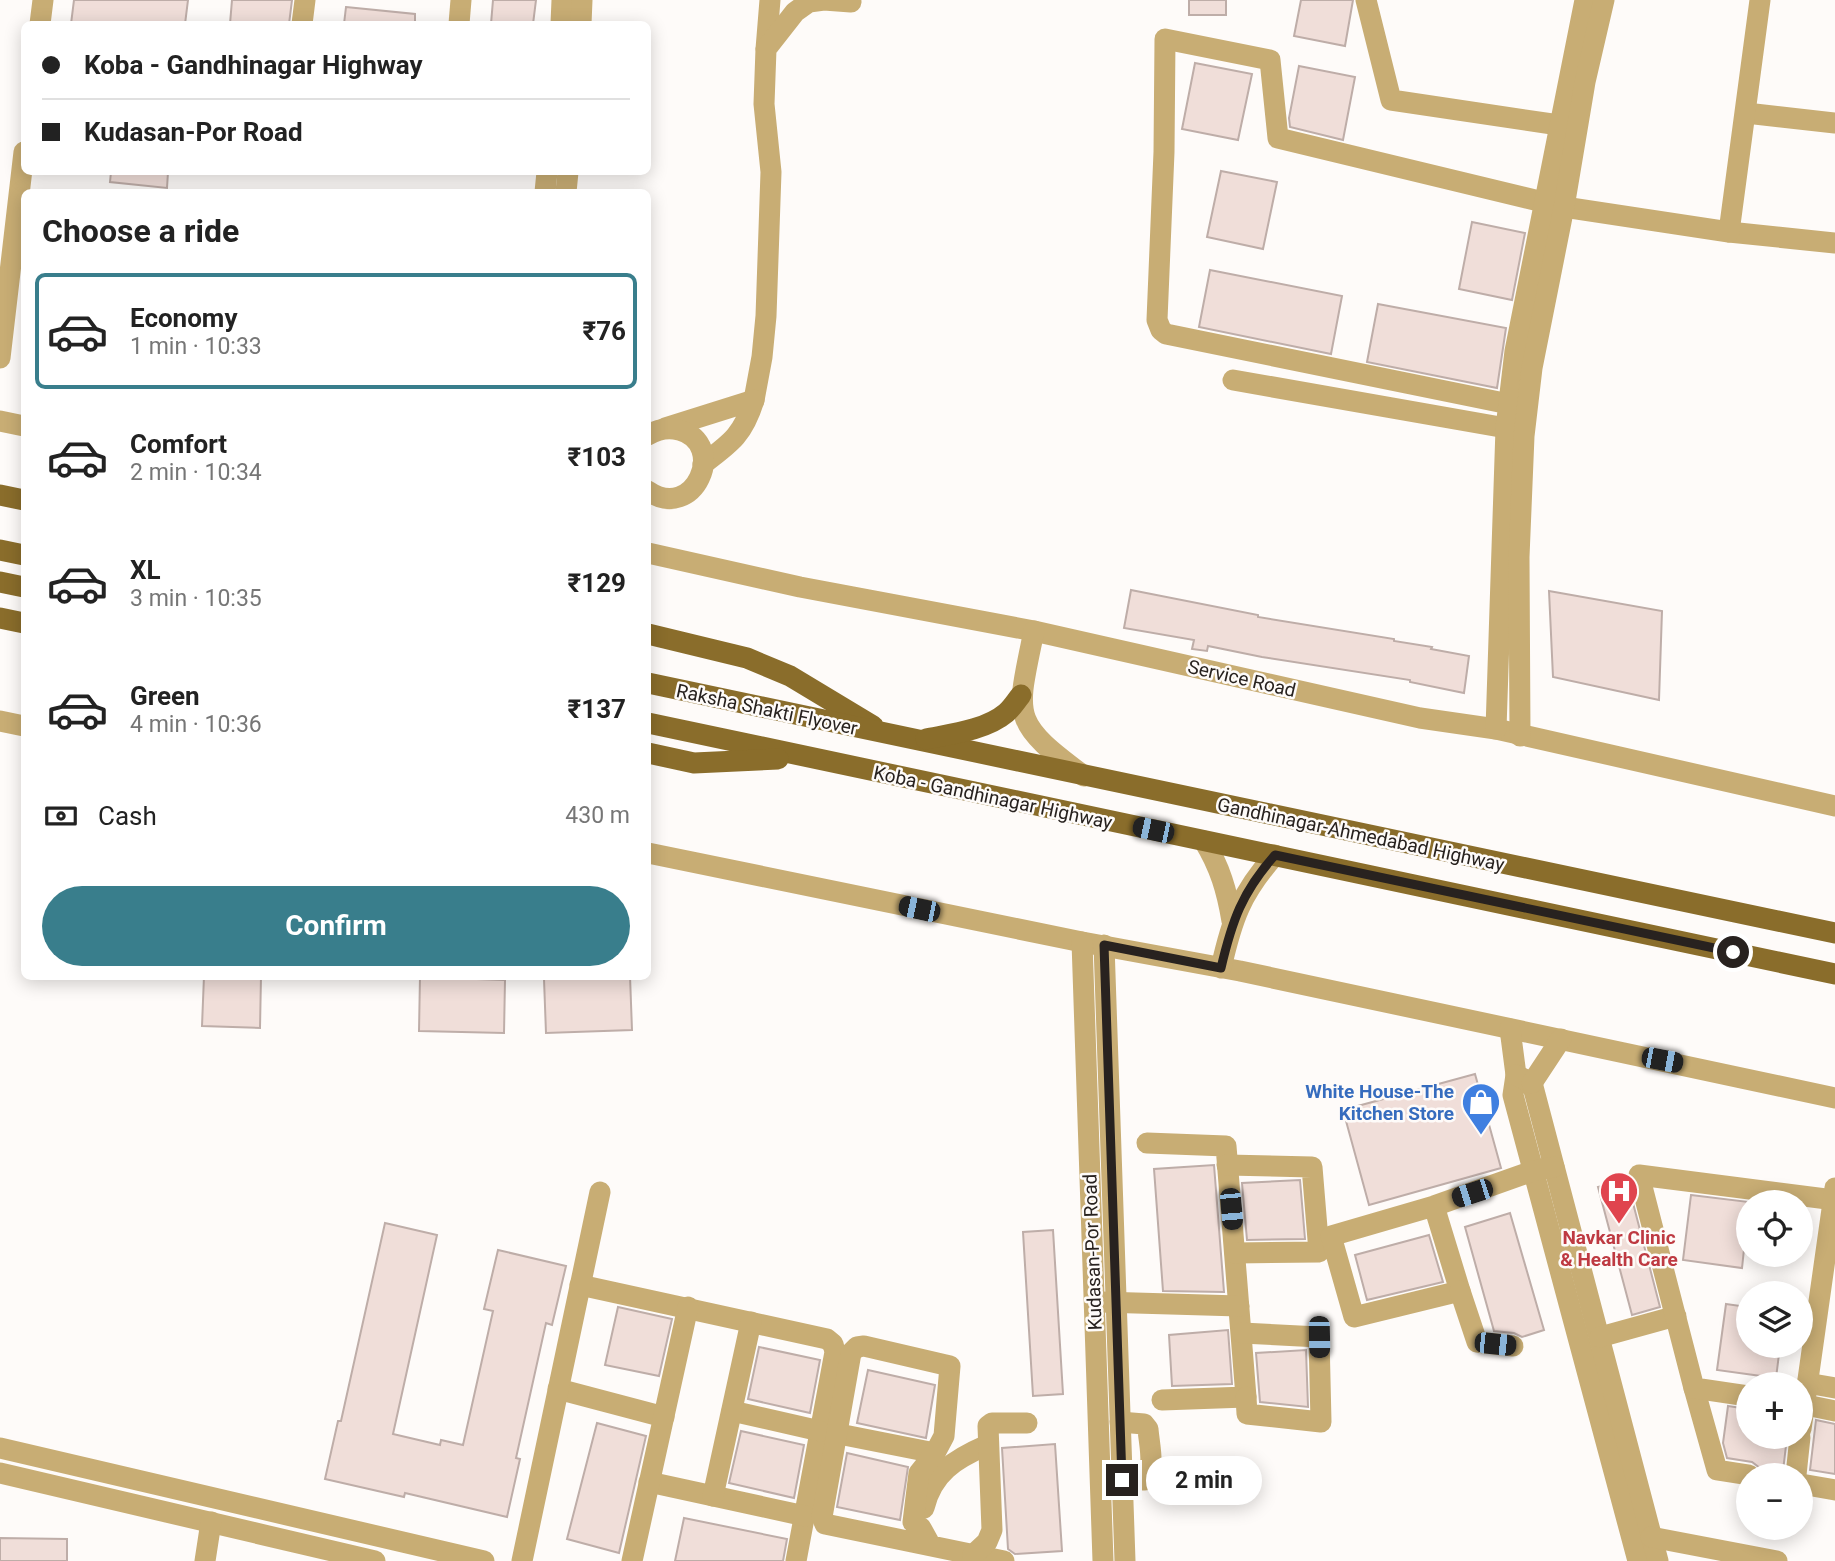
<!DOCTYPE html>
<meta charset="utf-8">
<style>
:root{--surface:#fff;--page:#f2f2f2;--text:#222;--muted:#767676;--line:#e0e0e0;--accent:#397e8c}
body{margin:0;font-family:Roboto,sans-serif;background:var(--page);color:var(--text);height:100vh;display:flex;flex-direction:column;font-size:26px;white-space:nowrap}
*{box-sizing:border-box;margin:0}
p{font-size:23px;color:var(--muted)}
.icon{flex:none;width:38px;height:38px;fill:none;stroke:currentColor;stroke-width:2;stroke-linecap:round;stroke-linejoin:round}
.map{position:relative;flex:1;overflow:hidden}
.panel{position:absolute;left:21px;top:189px;width:630px;height:791px;display:flex;flex-direction:column;background:var(--surface);border-radius:10px;box-shadow:0 4px 18px #0003}
.panel>*{flex:none}
.guide{position:absolute;left:21px;top:21px;width:630px;height:154px;border-radius:10px;box-shadow:0 4px 18px #0003;display:grid;align-content:center;height:154px;padding:0 21px;background:var(--surface)}
.fabs{position:absolute;left:1736px;top:1190px;display:grid;gap:14px}
.fabs a{display:grid;place-items:center;width:77px;height:77px;border-radius:50%;background:var(--surface);box-shadow:0 4px 18px #0003;font-size:35px}
.end{position:absolute;width:32px;height:32px;margin:-16px;border:9px solid #28221f;background:#fff;box-shadow:0 0 0 4px #fff}
.from{border-radius:50%}
.bubble{position:absolute;height:49px;border-radius:24px;background:var(--surface);box-shadow:0 4px 18px #0003;font-size:23px;font-weight:700;line-height:49px;text-align:center}
.car{position:absolute;width:21px;height:42px;margin:-21px -10px;border-radius:9px;box-shadow:0 0 5px 2px #0007;background:linear-gradient(#222 24%,#8ab4d8 0 40%,#222 0 76%,#8ab4d8 0 86%,#222 0)}
.guide b{display:flex;align-items:center;gap:24px;height:66px;font-size:26px}
.guide b+b{border-top:2px solid var(--line)}
.guide i{width:18px;height:18px;background:var(--text)}
ul{padding:0;list-style:none}
li{display:flex;align-items:center;gap:21px;height:116px;margin:0 14px 10px;padding:0 7px;border:4px solid transparent;border-radius:10px}
li div{flex:1}
li b{display:block;font-size:26px}
li em{font-style:normal;font-weight:700}
li.on{border-color:var(--accent)}
li>.icon{width:63px;height:63px;stroke-width:1.5}
h2{padding:0 21px;font-size:32px;line-height:84px}
.pay{display:flex;align-items:center;gap:18px;height:77px;padding:0 21px;font-size:26px}
.pay p{margin-inline-start:auto}
.primary-button{display:flex;gap:14px;margin-top:auto;padding:14px 21px}
.primary-button a{flex:1;height:80px;border-radius:42px;background:var(--accent);color:#fff;font-size:28px;font-weight:700;line-height:80px;text-align:center}
.map>svg:first-child{display:block}
.building{fill:#f0ded9;stroke:#beada8;stroke-width:2}
.lines{fill:none;stroke-linecap:round;stroke-linejoin:round}
.minor{stroke:#c8ad74;stroke-width:21}
.major{stroke:#8a6d2b;stroke-width:21}
.route{stroke:#28221f;stroke-width:9}
.labels{text-anchor:middle;stroke-width:5;stroke-linejoin:round;paint-order:stroke}
.street-label{font-size:19px;fill:#28221f;stroke:#fefbf9}
.shop-label{font-size:19px;font-weight:bold;fill:#366cbe;stroke:#fefbf9;text-anchor:end}
.health-label{font-size:19px;font-weight:bold;fill:#be3a42;stroke:#fefbf9}
</style>
<div class="map">
<svg width="1835" height="1561" viewBox="0 0 1835 1561">
<rect width="100%" height="100%" fill="#fefbf9"/>
<g class="building">
<polygon points="74,0 188,0 185,24 71,24"/>
<polygon points="232,0 292,0 289,24 230,24"/>
<polygon points="493,0 536,0 533,24 491,24"/>
<rect x="1189" y="0" width="37" height="15"/>
<polygon points="1301,0 1353,0 1345,46 1294,36"/>
<polygon points="346,7 415,14 415,24 344,24"/>
<polygon points="1195,63 1252,74 1238,140 1182,129"/>
<polygon points="1299,66 1355,77 1343,140 1290,127 1289,118"/>
<polygon points="1221,171 1277,182 1263,249 1207,237"/>
<polygon points="111,172 168,172 167,188 110,182"/>
<polygon points="1472,222 1525,233 1512,300 1459,289"/>
<polygon points="1210,270 1342,296 1331,354 1199,327"/>
<polygon points="1378,304 1506,328 1497,388 1367,362"/>
<polygon points="1131,590 1258,615 1258,617 1394,639 1394,641 1432,647 1431,649 1469,656 1464,693 1410,682 1410,680 1262,657 1208,646 1207,651 1192,649 1194,640 1124,628"/>
<polygon points="1549,591 1662,611 1659,700 1553,677"/>
<polygon points="204,976 261,976 260,1028 202,1026"/>
<polygon points="630,976 632,1030 546,1033 544,979"/>
<polygon points="420,977 505,980 504,1033 419,1031"/>
<polygon points="1475,1074 1501,1168 1369,1205 1343,1110"/>
<polygon points="1214,1165 1224,1292 1163,1291 1154,1169"/>
<polygon points="1300,1180 1305,1239 1247,1240 1242,1183"/>
<polygon points="1627,1180 1660,1307 1632,1315 1598,1187"/>
<polygon points="1691,1195 1749,1202 1742,1268 1683,1260"/>
<polygon points="1510,1213 1544,1330 1522,1337 1514,1333 1494,1331 1465,1227"/>
<polygon points="385,1223 437,1235 393,1434 440,1445 441,1440 463,1445 493,1311 484,1309 498,1250 566,1266 552,1325 546,1323 516,1458 520,1459 507,1517 405,1493 404,1497 325,1479 338,1421 341,1421"/>
<polygon points="1053,1230 1063,1394 1033,1396 1023,1232"/>
<polygon points="1429,1235 1443,1282 1367,1300 1355,1255"/>
<polygon points="1726,1304 1748,1307 1748,1346 1780,1346 1776,1378 1717,1370"/>
<polygon points="618,1307 672,1319 659,1376 605,1365"/>
<polygon points="1228,1330 1232,1384 1172,1386 1169,1335"/>
<polygon points="759,1347 820,1360 810,1413 748,1399"/>
<polygon points="1306,1350 1308,1407 1260,1402 1256,1353"/>
<polygon points="868,1370 935,1385 926,1438 857,1423"/>
<polygon points="1728,1406 1748,1409 1748,1437 1787,1437 1783,1471 1760,1468 1752,1462 1727,1458 1723,1443"/>
<polygon points="1816,1420 1835,1424 1835,1474 1810,1470"/>
<polygon points="597,1423 646,1436 619,1553 567,1539"/>
<polygon points="741,1431 804,1445 794,1498 729,1483"/>
<polygon points="1055,1444 1062,1551 1015,1554 1008,1549 1002,1448"/>
<polygon points="847,1453 908,1467 900,1520 837,1507"/>
<polygon points="684,1518 787,1539 783,1561 675,1561"/>
<polygon points="0,1538 67,1539 67,1561 0,1561"/>
</g>
<g class="lines">
<g class="minor">
<polyline points="1366,0 1391,100 1559,125"/>
<polyline points="40,24 43,0"/>
<polyline points="302,24 305,0"/>
<polyline points="459,24 461,0"/>
<polyline points="561,24 562,0"/>
<polyline points="581,24 582,0"/>
<polyline points="766,49 770,0"/>
<polyline points="1746,113 1835,123"/>
<polyline points="545,192 547,172"/>
<polyline points="566,192 568,172"/>
<polyline points="1729,232 1835,243"/>
<polyline points="0,358 24,152"/>
<polyline points="1233,380 1506,428"/>
<polyline points="754,400 762,357 766,316 771,172 764,104 766,49 795,12 809,2 824,0 851,2"/>
<polyline points="1509,404 1166,334 1161,330 1157,320 1164,152 1165,39 1270,60 1278,138 1564,207 1729,232 1760,0"/>
<polyline points="0,421 24,426"/>
<path d="M665 428 754 400C743 435 731 443 703 464"/>
<path d="M648 435C658 429 667 427 679 430 729 444 694 523 648 491"/>
<polyline points="648,553 800,587 1034,631 1420,718 1496,729 1835,806"/>
<path d="M1034 631C1016 718 1010 721 1084 776"/>
<polyline points="0,721 24,726"/>
<polyline points="1496,729 1506,428 1515,351 1585,0"/>
<polyline points="1520,736 1519,557 1524,436 1532,368 1564,207 1585,82 1604,0"/>
<path d="M1204 841C1220 867 1227 891 1232 921"/>
<polyline points="648,853 1082,942 1240,971 1835,1098"/>
<polyline points="1082,942 1103,1561"/>
<polyline points="1104,945 1125,1561"/>
<path d="M1221 968C1232 919 1241 893 1275 855"/>
<polyline points="1510,1029 1516,1075 1513,1095 1638,1561"/>
<polyline points="1516,1075 1532,1083 1658,1561"/>
<polyline points="1532,1083 1561,1039"/>
<polyline points="1147,1143 1226,1146 1246,1397 1162,1400"/>
<polyline points="1227,1165 1312,1167 1319,1252 1235,1253"/>
<polyline points="1434,1206 1460,1291 1354,1317 1331,1236 1434,1206 1533,1171 1554,1167"/>
<polyline points="580,1285 827,1339 833,1344 835,1352 796,1561"/>
<polyline points="1460,1291 1477,1342 1513,1346"/>
<polyline points="1101,1302 1239,1306"/>
<polyline points="1242,1333 1319,1337 1321,1422 1247,1414 1246,1397"/>
<polyline points="1600,1337 1676,1316"/>
<polyline points="1807,1383 1835,1388"/>
<polyline points="1694,1388 1717,1470 1749,1475"/>
<polyline points="558,1389 664,1417"/>
<polyline points="1748,1396 1694,1388 1639,1175 1835,1200"/>
<polyline points="1801,1404 1835,1411"/>
<polyline points="732,1411 820,1431"/>
<polyline points="1801,1429 1835,1188"/>
<polyline points="839,1434 935,1453"/>
<polyline points="0,1448 484,1561"/>
<polyline points="0,1473 375,1561"/>
<polyline points="1796,1475 1800,1437"/>
<path d="M1108 1480H1145C1156 1469 1149 1444 1148 1429L1144 1424 1120 1422"/>
<polyline points="649,1482 805,1516"/>
<polyline points="1801,1484 1835,1490"/>
<polyline points="713,1496 751,1322"/>
<path d="M924 1508C932 1473 955 1459 987 1445"/>
<polyline points="1651,1537 1777,1561"/>
<polyline points="931,1546 921,1528 913,1522 919,1473 935,1453 944,1436 950,1366 864,1346 857,1347 851,1353 822,1517 825,1524 1004,1561"/>
<polyline points="973,1555 987,1542 992,1530 988,1426 992,1423 1027,1423"/>
<polyline points="205,1561 211,1522"/>
<polyline points="522,1561 600,1192"/>
<polyline points="632,1561 688,1307"/>
</g>
<g class="major">
<polyline points="0,495 24,500"/>
<polyline points="0,550 24,555"/>
<polyline points="0,582 24,587"/>
<polyline points="0,618 24,623"/>
<polyline points="648,634 747,658 790,676 873,726"/>
<polyline points="648,683 1835,933"/>
<polyline points="648,723 1835,974"/>
<path d="M926 739C951 734 986 730 1006 713 1012 708 1016 701 1021 695"/>
<polyline points="648,753 694,763 778,759"/>
</g>
</g>
<g class="lines">
<path class="route" d="M1122 1480 1104 945 1221 968C1232 921 1242 892 1275 855L1733 952"/>
</g>
<defs>
<g id="shop-pin" transform="scale(2.0125)"><path d="M0 17L-7.5 6A9.5 9.5 0 1 1 7.5 6Z" fill="#3f7fe0" stroke="#fefbf9"/><path d="M-5-2.5h2.3a2.7 3.5 0 0 1 5.4 0H5L5.5 6h-11ZM-1.5-2.5h3a1.5 2.3 0 0 0-3 0Z" fill="#fff"/></g>
<g id="hospital-pin" transform="scale(2.0125)"><path d="M0 17L-7.5 6A9.5 9.5 0 1 1 7.5 6Z" fill="#e0444e" stroke="#fefbf9"/><path d="M-5-5h3v3.5h4V-5h3V5h-3V1.5h-4V5h-3Z" fill="#fff"/></g>
</defs>
<g fill-rule="evenodd">
<use href="#shop-pin" x="1481" y="1102"/>
<use href="#hospital-pin" x="1619" y="1191"/>
</g>
<g class="labels">
<g class="street-label">
<text transform="translate(1242 678) rotate(13)" y="7">Service Road</text>
<text transform="translate(767 709) rotate(12)" y="7">Raksha Shakti Flyover</text>
<text transform="translate(993 797) rotate(12)" y="7">Koba - Gandhinagar Highway</text>
<text transform="translate(1361 834) rotate(12)" y="7">Gandhinagar-Ahmedabad Highway</text>
<text transform="translate(1092 1252) rotate(-92)" y="7">Kudasan-Por Road</text>
</g>
<g class="shop-label">
<text x="1454" y="1098">White House-The<tspan x="1454" dy="22">Kitchen Store</tspan></text>
</g>
<g class="health-label">
<text x="1619" y="1244">Navkar Clinic<tspan x="1619" dy="22">&amp; Health Care</tspan></text>
</g>
</g>
</svg>
<div class="fabs">
<a><svg class="icon" aria-label="locate" viewBox="0 0 24 24"><circle cx="12" cy="12" r="6"/><path d="M12 2v4M12 18v4M2 12h4M18 12h4"/></svg></a>
<a><svg class="icon" aria-label="layers" viewBox="0 0 24 24"><path d="M12 4l9 5-9 5-9-5zM3 14l9 5 9-5"/></svg></a>
<a>+</a>
<a>−</a>
</div>
<i class="end from" style="left:1733px;top:952px"></i>
<i class="end" style="left:1122px;top:1480px"></i>
<div class="bubble" style="left:1146px;top:1456px;width:116px">2 min</div>
<i class="car" style="left:1153px;top:830px;rotate:282deg"></i>
<i class="car" style="left:919px;top:909px;rotate:282deg"></i>
<i class="car" style="left:1662px;top:1060px;rotate:101deg"></i>
<i class="car" style="left:1472px;top:1193px;rotate:252deg"></i>
<i class="car" style="left:1231px;top:1209px;rotate:175deg"></i>
<i class="car" style="left:1319px;top:1337px;rotate:179deg"></i>
<i class="car" style="left:1495px;top:1344px;rotate:96deg"></i>
<div class="guide">
<b><i class="from"></i>Koba - Gandhinagar Highway</b>
<b><i></i>Kudasan-Por Road</b>
</div>
<section class="panel">
<h2>Choose a ride</h2>
<ul>
<li class="on"><svg class="icon" aria-label="car" viewBox="0 0 24 24"><path d="M5 17H2v-5l4-1 3-4h7l3 4 3 1v5h-3M9 17h6M6 11h13"/><circle cx="7" cy="17" r="2"/><circle cx="17" cy="17" r="2"/></svg><div><b>Economy</b><p>1 min · 10:33</p></div><em>₹76</em></li>
<li><svg class="icon" aria-label="car" viewBox="0 0 24 24"><path d="M5 17H2v-5l4-1 3-4h7l3 4 3 1v5h-3M9 17h6M6 11h13"/><circle cx="7" cy="17" r="2"/><circle cx="17" cy="17" r="2"/></svg><div><b>Comfort</b><p>2 min · 10:34</p></div><em>₹103</em></li>
<li><svg class="icon" aria-label="car" viewBox="0 0 24 24"><path d="M5 17H2v-5l4-1 3-4h7l3 4 3 1v5h-3M9 17h6M6 11h13"/><circle cx="7" cy="17" r="2"/><circle cx="17" cy="17" r="2"/></svg><div><b>XL</b><p>3 min · 10:35</p></div><em>₹129</em></li>
<li><svg class="icon" aria-label="car" viewBox="0 0 24 24"><path d="M5 17H2v-5l4-1 3-4h7l3 4 3 1v5h-3M9 17h6M6 11h13"/><circle cx="7" cy="17" r="2"/><circle cx="17" cy="17" r="2"/></svg><div><b>Green</b><p>4 min · 10:36</p></div><em>₹137</em></li>
</ul>
<div class="pay"><svg class="icon" aria-label="cash" viewBox="0 0 24 24"><path d="M3 7h18v10H3z"/><circle cx="12" cy="12" r="2"/></svg>Cash<p>430 m</p></div>
<div class="primary-button"><a>Confirm</a></div>
</section>
</div>
